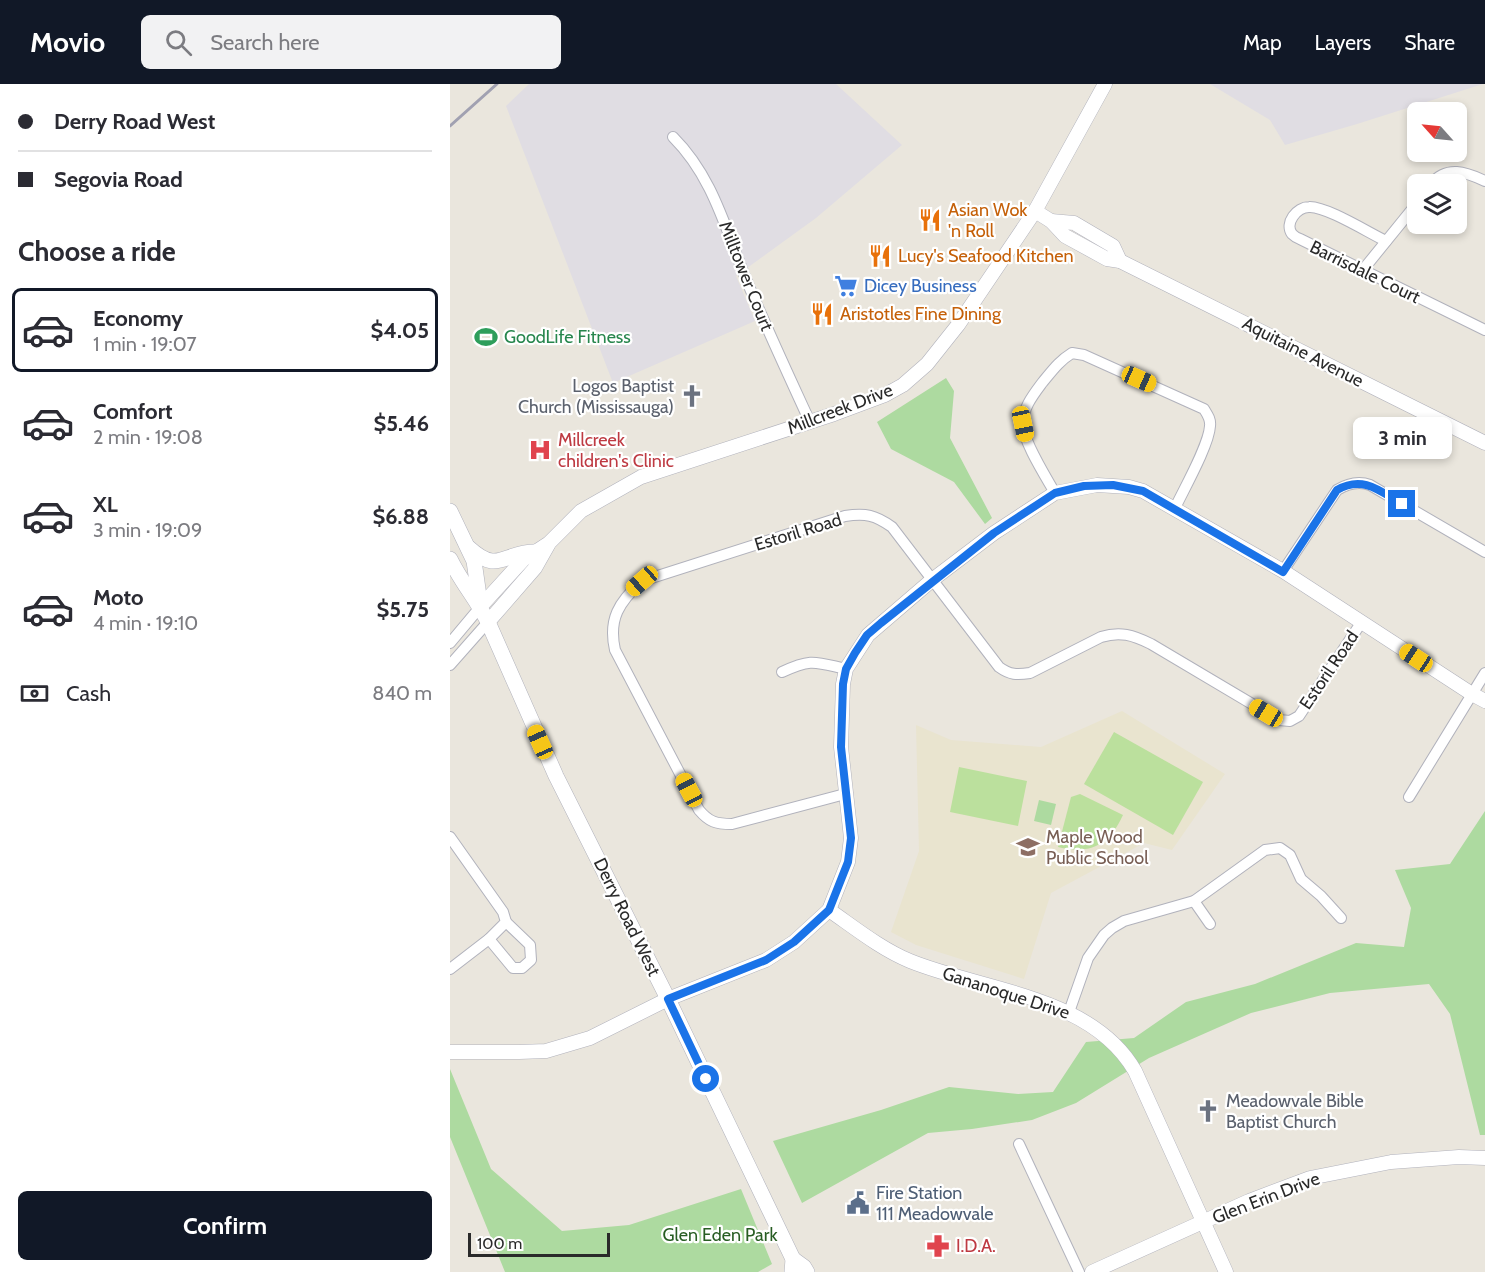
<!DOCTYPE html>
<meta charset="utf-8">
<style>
:root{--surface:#fff;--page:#f2f2f3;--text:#2b2b33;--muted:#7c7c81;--line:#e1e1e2;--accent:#111827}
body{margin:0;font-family:Cabin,sans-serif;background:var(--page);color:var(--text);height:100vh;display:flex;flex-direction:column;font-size:22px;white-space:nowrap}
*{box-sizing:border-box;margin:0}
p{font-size:20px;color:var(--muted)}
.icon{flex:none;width:33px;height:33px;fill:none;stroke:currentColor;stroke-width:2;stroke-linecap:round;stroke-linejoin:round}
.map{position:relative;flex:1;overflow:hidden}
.side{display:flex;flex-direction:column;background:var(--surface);width:450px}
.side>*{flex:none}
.banner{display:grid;align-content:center;height:132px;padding:0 18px;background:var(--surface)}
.needle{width:39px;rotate:297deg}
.fabs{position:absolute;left:957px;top:18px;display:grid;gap:12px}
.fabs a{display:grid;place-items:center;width:60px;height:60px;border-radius:9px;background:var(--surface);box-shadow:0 3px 9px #0003;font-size:30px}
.scale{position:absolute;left:18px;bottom:15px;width:142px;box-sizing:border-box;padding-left:6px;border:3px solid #2a2a2a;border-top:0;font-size:16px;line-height:21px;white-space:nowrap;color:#2a2a2a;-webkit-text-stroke:4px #fff;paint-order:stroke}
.end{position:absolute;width:27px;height:27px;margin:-14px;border:8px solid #1a73e8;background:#fff;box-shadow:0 0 0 3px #fff}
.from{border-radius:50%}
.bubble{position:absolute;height:42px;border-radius:9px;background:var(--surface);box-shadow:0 3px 9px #0003;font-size:20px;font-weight:700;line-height:42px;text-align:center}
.car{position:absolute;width:18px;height:36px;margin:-18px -9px;border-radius:8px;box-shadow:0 0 4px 2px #0007;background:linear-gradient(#f5c518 24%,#345 0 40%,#f5c518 0 76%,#345 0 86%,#f5c518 0)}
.banner b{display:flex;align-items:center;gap:21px;height:57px;font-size:22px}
.banner b+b{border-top:2px solid var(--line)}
.banner i{width:15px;height:15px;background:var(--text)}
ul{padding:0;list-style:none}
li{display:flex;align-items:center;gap:18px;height:84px;margin:0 12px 9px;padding:0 6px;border:3px solid transparent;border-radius:9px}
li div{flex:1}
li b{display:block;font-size:22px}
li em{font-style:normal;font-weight:700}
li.selected{border-color:var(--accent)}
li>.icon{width:54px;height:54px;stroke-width:1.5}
h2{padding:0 18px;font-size:27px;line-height:72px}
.pay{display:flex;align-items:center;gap:15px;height:66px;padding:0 18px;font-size:22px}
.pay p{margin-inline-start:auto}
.primary-button{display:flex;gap:12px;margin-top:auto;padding:12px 18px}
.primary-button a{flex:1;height:69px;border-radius:9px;background:var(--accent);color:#fff;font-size:24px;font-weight:700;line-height:69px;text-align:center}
header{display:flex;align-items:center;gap:36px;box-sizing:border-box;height:84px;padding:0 30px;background:var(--accent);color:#fff}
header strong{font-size:28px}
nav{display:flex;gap:33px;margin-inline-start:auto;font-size:21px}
.search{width:420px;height:54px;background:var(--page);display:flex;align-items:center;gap:15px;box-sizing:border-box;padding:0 21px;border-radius:9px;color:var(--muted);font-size:22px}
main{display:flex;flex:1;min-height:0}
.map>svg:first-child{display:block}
.industrial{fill:#e0dde3}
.education{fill:#e9e4cf}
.green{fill:#addaa0}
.pitch{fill:#bbe09d}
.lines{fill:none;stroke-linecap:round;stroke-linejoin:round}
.minor-casing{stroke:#b1b2bc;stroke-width:12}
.tertiary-casing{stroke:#b1b2bc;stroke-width:15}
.secondary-casing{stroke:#b1b2bc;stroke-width:16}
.minor{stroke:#fff;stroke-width:10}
.tertiary{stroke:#fff;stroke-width:14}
.secondary{stroke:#fff;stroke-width:15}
.rail{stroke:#a1a1b1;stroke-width:3}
.route{stroke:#1a73e8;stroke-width:8}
.labels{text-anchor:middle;stroke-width:4.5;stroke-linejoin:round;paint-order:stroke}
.food-label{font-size:18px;fill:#c56008;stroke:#fff;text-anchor:start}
.street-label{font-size:18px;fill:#2a2a2a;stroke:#fff}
.shop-label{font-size:18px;fill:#366cbe;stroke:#fff;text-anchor:start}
.leisure-label{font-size:18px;fill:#27864d;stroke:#fff;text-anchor:start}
.worship-label{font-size:18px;fill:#5b616d;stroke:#fff;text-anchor:end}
.health-label{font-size:18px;fill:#be3a42;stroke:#fff;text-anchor:start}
.education-label{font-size:18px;fill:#785e54;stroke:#fff;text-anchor:start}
.service-label{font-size:18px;fill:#4e5e75;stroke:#fff;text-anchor:start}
.park-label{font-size:18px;fill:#285d23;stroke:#fff}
</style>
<header>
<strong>Movio</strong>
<div class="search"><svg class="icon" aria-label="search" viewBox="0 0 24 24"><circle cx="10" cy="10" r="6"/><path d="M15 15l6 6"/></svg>Search here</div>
<nav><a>Map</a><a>Layers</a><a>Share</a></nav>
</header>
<main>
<section class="side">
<div class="banner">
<b><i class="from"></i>Derry Road West</b>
<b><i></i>Segovia Road</b>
</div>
<h2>Choose a ride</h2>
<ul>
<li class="selected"><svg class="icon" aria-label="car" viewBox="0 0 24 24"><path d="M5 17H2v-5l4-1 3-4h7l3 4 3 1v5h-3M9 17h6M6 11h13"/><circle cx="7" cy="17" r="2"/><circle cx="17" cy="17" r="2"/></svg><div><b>Economy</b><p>1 min · 19:07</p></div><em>$4.05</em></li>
<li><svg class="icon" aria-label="car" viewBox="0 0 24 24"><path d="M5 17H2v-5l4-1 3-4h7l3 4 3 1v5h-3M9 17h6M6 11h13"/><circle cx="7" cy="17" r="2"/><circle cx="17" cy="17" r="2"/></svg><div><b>Comfort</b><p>2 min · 19:08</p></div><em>$5.46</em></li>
<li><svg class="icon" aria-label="car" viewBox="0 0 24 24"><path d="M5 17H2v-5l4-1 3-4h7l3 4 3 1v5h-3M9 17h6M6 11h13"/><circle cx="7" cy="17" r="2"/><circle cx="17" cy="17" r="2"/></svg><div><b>XL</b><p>3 min · 19:09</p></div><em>$6.88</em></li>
<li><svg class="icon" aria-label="car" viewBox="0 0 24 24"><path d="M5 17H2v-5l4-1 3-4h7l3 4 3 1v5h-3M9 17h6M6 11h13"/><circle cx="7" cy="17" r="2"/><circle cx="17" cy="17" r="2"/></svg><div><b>Moto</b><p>4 min · 19:10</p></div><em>$5.75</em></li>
</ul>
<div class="pay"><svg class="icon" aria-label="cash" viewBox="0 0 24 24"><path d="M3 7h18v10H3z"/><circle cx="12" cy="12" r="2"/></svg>Cash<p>840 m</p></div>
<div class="primary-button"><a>Confirm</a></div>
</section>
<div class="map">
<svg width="1035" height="1188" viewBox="0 0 1035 1188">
<rect width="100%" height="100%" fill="#eae6dd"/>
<g class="industrial">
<polygon points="79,0 386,0 452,61 366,134 286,192 305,237 163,299 56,22"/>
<polygon points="760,0 1033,0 907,40 835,61 820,36"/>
</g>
<polygon class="education" points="672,627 775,690 722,766 694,759 601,809 574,895 466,861 441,848 469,767 466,641 501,656 591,663"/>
<g class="green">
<polygon points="496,294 504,307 500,354 542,434 535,440 504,398 441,365 427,338"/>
<polygon points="589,716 606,720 601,741 584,737"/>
<polygon points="1035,727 1035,1051 1030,1051 1000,930 979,900 880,909 801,929 699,974 626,1019 582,1036 522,1045 478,1049 352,1119 323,1057 431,1026 499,1003 568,1010 603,1008 636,958 684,954 736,918 805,900 906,859 954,863 961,824 945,786 1000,780"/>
<polygon points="0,985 41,1085 112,1147 179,1141 291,1105 322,1180 308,1188 55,1188 0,1053"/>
</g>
<g class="pitch">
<polygon points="664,648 753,698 723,751 634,700"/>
<polygon points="509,683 577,697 568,742 500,728"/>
<path d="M630 710 673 731C659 761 641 771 608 763L621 713Z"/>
</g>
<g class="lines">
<g class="minor-casing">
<g id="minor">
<path d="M223 53C263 93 275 144 296 195 316 243 338 290 360 338"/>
<path d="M981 100C997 81 1016 88 1035 97"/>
<path d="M936 157C919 149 876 122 859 123 847 123 834 139 842 150 844 152 847 154 850 155L1035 246"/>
<polyline points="912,187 968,118"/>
<path d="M605 409C596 393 573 357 573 341 572 325 583 311 592 299 602 287 609 277 622 269L634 271 754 325C757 330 761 335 760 342 759 361 734 405 725 424"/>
<path d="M833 487 887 406C897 400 909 397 920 401L1035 468"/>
<polyline points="0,559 31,522"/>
<polyline points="0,581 38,538"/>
<path d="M332 588C362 574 365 578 396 585"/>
<path d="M395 710 282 740C266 740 259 738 249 726L165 566C158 535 169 518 192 497L395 432C416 429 425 431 442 443L549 583C560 591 567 591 580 589L651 553C670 547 683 551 701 560L829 636 840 637 849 632 911 539"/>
<polyline points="959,713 1035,589"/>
<polyline points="0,753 53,828 56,838 39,855 0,885"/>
<polyline points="744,817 760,840"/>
<polyline points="39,855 63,884 72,884 81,876 80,861 56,838"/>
<polyline points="619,928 638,874 654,851 662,844 674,837 744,817 815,766 830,764 840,771 851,795 871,812 891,834"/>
<polyline points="569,1060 629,1188"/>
</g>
</g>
<g class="tertiary-casing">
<g id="tertiary">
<polyline points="585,127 601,137 615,152 657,175 670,177 1035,359"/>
<polyline points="601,137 624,139 663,162 670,177"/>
<polyline points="31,522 73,476 99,459 131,427 191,393 384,330 435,311 453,301 477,280 508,241 585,127 655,0"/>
<polyline points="38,538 85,484 98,461"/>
<path d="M379 826C405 844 431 865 460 877 534 907 642 912 685 987L776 1188"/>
<polyline points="0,968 69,968 96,967 140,954 218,915 316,876 344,858 379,826 398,778 401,754 391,663 393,600 396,585 418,551 482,496 544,449 605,409 647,401 679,403 693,407 833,487 1022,610 1035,617"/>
<polyline points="642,1188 799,1117 860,1094 941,1078 1009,1073 1035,1074"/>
</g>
</g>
<g class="secondary-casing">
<g id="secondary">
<polyline points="0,427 24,477 30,519"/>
<path d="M19 464C49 491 53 468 85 468"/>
<path d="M0 475C11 498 27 516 38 538L106 692 218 915 343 1175 342 1188"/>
<polyline points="343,1175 354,1183 357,1188"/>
</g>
</g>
<use href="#minor" class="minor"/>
<use href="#tertiary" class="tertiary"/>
<use href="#secondary" class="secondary"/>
<polyline class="rail" points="0,42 47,0"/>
</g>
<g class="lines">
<path class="route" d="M256 995 218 915 316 876 344 858 379 826 398 778 401 754 391 663 393 600 396 585 405 569 417 551 431 539 544 449 605 409 634 402 663 401 693 407 833 488 887 406C913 391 930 407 952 420"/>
</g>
<defs>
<g id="restaurant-bare" transform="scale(1.8)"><path d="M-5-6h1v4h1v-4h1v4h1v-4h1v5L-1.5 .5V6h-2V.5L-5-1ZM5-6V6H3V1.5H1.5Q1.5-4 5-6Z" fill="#e8710a" stroke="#fff" stroke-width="2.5" paint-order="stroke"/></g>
<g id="supermarket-bare" transform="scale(1.8)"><path d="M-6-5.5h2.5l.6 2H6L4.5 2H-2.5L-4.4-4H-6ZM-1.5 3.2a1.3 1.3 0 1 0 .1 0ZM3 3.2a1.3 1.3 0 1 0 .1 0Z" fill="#3f7fe0" stroke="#fff" stroke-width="2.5" paint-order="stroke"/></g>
<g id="stadium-bare" transform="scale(1.8)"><path d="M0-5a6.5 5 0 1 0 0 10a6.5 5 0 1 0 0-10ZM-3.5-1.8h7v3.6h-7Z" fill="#2e9e5b" stroke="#fff" stroke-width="2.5" paint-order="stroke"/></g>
<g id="church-bare" transform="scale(1.8)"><path d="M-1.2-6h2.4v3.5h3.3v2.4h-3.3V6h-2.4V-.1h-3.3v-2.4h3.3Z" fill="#6b7280" stroke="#fff" stroke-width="2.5" paint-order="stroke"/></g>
<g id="hospital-bare" transform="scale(1.8)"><path d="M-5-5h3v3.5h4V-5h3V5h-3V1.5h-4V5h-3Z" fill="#e0444e" stroke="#fff" stroke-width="2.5" paint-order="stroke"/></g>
<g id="school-bare" transform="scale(1.8)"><path d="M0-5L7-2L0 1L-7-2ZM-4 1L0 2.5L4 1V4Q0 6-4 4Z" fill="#8d6e63" stroke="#fff" stroke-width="2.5" paint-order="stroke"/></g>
<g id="civic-bare" transform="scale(1.8)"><path d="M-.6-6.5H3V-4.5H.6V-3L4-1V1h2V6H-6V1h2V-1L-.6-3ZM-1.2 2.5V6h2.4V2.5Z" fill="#5c6f8a" stroke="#fff" stroke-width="2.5" paint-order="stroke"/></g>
<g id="pharmacy-bare" transform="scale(1.8)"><path d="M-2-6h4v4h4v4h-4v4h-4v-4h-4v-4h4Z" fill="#e0444e" stroke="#fff" stroke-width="2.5" paint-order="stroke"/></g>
</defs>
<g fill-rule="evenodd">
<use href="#restaurant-bare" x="480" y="136"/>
<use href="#restaurant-bare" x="430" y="172"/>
<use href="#supermarket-bare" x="396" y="202"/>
<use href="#restaurant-bare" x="372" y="230"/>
<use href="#stadium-bare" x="36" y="253"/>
<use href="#church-bare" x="242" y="312"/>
<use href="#hospital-bare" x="90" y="366"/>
<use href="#school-bare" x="578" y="763"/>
<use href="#church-bare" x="758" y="1027"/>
<use href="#civic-bare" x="408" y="1119"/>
<use href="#pharmacy-bare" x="488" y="1162"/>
</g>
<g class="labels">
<g class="food-label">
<text x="498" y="132">Asian Wok<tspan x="498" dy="21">'n Roll</tspan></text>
<text x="448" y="178">Lucy's Seafood Kitchen</text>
<text x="390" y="236">Aristotles Fine Dining</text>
</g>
<g class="street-label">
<text transform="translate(915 188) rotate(26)" y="6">Barrisdale Court</text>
<text transform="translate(296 192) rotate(68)" y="6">Milltower Court</text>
<text transform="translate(853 268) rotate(27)" y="6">Aquitaine Avenue</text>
<text transform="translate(390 325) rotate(-21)" y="6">Millcreek Drive</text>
<text transform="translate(348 448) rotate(-17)" y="6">Estoril Road</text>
<text transform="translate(879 586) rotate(-56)" y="6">Estoril Road</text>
<text transform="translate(177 833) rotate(64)" y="6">Derry Road West</text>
<text transform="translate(556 909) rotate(18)" y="6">Gananoque Drive</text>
<text transform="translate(816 1114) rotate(-21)" y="6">Glen Erin Drive</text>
</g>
<g class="shop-label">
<text x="414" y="208">Dicey Business</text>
</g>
<g class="leisure-label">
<text x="54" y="259">GoodLife Fitness</text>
</g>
<g class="worship-label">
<text x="224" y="308">Logos Baptist<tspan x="224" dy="21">Church (Mississauga)</tspan></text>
<text x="776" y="1023" text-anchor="start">Meadowvale Bible<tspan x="776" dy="21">Baptist Church</tspan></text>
</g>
<g class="health-label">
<text x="108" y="362">Millcreek<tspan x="108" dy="21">children's Clinic</tspan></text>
<text x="506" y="1168">I.D.A.</text>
</g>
<g class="education-label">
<text x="596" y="759">Maple Wood<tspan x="596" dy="21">Public School</tspan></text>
</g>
<g class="service-label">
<text x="426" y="1115">Fire Station<tspan x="426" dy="21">111 Meadowvale</tspan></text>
</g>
<g class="park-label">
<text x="270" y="1157">Glen Eden Park</text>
</g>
</g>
</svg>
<div class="fabs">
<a><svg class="needle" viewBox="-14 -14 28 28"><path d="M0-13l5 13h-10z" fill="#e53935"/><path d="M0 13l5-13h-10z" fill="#7c7c81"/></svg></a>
<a><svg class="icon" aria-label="layers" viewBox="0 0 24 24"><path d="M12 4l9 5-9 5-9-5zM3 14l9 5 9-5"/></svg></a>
</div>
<div class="scale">100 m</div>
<i class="end from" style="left:256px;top:995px"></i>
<i class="end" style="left:952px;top:420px"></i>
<div class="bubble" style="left:903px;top:333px;width:99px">3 min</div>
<i class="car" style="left:689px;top:295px;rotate:114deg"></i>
<i class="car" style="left:573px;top:340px;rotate:168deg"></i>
<i class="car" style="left:192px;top:497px;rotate:229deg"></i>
<i class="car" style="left:966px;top:574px;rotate:303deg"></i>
<i class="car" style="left:816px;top:629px;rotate:301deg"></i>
<i class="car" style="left:90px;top:658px;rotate:336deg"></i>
<i class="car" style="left:239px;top:706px;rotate:332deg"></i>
</div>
</main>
